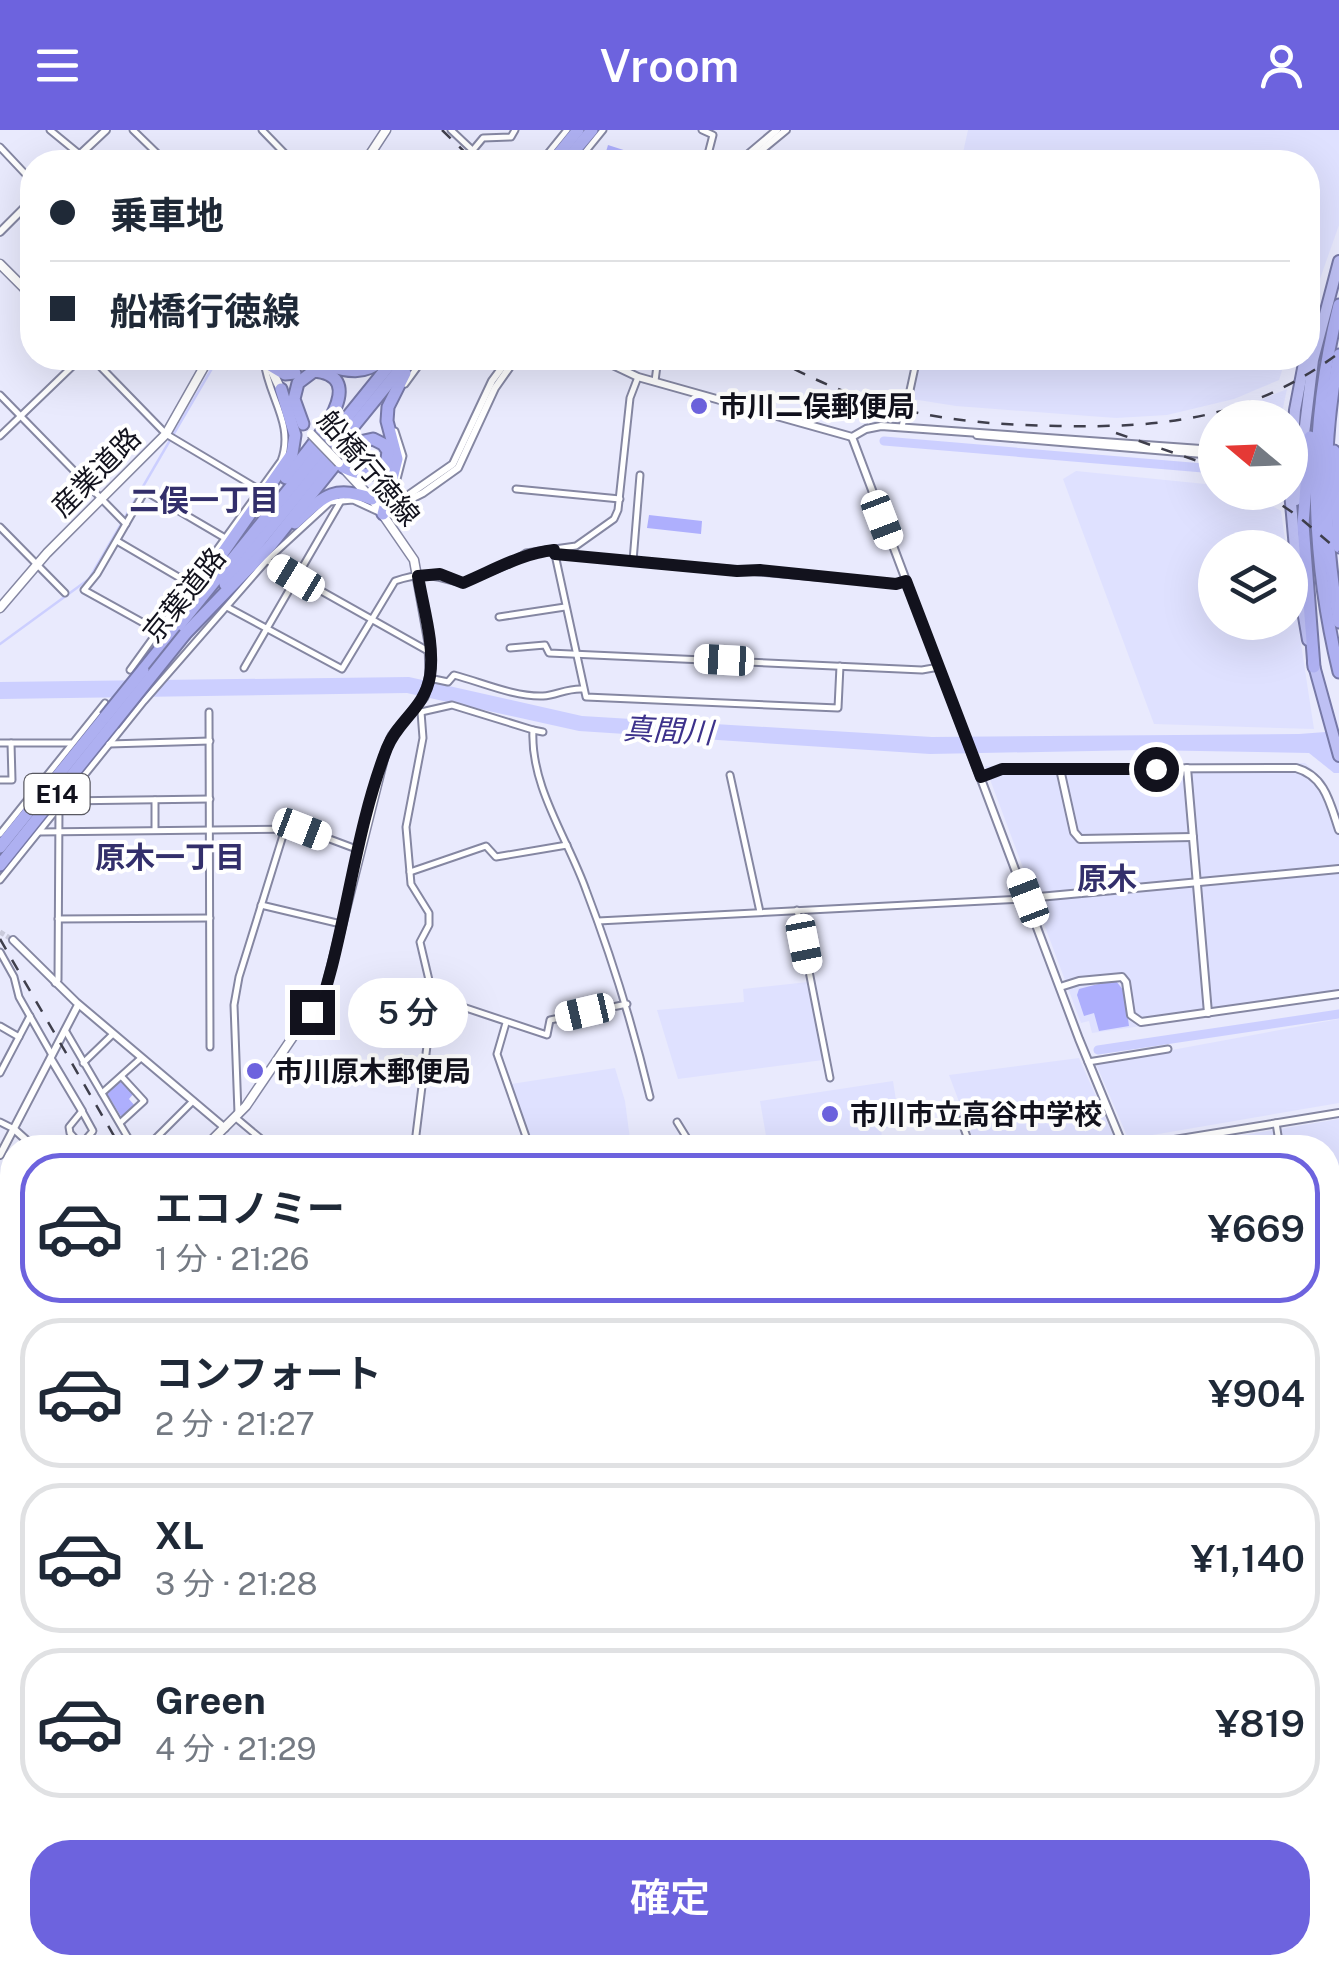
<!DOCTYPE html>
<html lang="ja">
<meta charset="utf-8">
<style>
:root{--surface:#fff;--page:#f6f6f7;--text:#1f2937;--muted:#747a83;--line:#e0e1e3;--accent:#6d63de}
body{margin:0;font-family:"Public Sans","Noto Sans JP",sans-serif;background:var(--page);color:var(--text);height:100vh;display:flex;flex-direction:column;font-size:38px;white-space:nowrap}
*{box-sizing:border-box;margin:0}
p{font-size:32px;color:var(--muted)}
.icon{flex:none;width:55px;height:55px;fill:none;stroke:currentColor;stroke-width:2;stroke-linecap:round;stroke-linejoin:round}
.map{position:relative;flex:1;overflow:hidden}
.sheet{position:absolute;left:0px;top:1005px;width:1340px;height:840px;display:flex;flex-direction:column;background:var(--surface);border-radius:40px 40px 0 0;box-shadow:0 10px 40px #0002}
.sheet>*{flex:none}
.hud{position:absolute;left:20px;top:20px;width:1300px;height:220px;border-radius:40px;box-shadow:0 10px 40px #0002;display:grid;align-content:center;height:220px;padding:0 30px;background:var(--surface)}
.needle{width:65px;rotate:289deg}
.fabs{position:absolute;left:1198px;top:270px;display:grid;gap:20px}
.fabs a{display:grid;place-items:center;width:110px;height:110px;border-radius:50%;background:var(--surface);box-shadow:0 10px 40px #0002;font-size:50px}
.end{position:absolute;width:45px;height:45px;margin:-22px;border:12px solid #12121d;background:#fff;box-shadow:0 0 0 5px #fff}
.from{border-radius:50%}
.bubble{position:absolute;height:70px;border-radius:35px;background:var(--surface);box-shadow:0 10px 40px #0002;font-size:32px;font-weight:600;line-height:70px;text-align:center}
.car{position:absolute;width:30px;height:60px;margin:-30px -15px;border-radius:12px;box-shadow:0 0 8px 2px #0007;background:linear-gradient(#fff 24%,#345 0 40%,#fff 0 76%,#345 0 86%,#fff 0)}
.hud b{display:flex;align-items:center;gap:35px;height:95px;font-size:38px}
.hud b+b{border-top:2px solid var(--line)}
.hud i{width:25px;height:25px;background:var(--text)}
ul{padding:18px 0 0;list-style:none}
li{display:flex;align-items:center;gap:30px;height:150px;margin:0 20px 15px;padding:0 10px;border:5px solid var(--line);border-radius:40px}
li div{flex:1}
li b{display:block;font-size:38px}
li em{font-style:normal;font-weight:600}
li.on{border-color:var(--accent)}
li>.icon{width:90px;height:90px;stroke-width:1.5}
.primary-button{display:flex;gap:20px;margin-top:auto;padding:20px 30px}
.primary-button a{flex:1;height:115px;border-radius:40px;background:var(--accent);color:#fff;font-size:40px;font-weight:600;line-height:115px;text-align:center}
header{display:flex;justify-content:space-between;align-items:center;height:130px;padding:0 30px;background:var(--accent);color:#fff;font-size:45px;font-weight:600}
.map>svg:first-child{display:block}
.built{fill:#dfe1ff}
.green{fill:#aeaffd}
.water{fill:#cccfff}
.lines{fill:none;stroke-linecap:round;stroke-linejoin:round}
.stream{stroke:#cccfff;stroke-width:2.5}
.river{stroke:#cccfff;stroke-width:9}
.minor-tunnel{stroke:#c9cadb;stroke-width:5;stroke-dasharray:5 2.5;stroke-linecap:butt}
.minor-casing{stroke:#8587a2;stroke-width:9}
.tertiary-casing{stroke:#8587a2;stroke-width:10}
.secondary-casing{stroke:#8587a2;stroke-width:11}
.trunk-casing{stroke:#7779a7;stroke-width:14}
.motorway-casing{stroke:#7779a7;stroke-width:15}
.minor{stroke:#fff;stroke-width:5}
.tertiary{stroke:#fff;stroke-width:6}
.secondary{stroke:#fff;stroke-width:8}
.trunk{stroke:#bec0f4;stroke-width:10}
.motorway{stroke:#aeb0f1;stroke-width:11}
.rail{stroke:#3f3f4c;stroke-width:2.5;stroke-dasharray:12 12;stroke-linecap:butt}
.secondary-bridge-casing{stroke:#8587a2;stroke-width:11;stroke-linecap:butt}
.motorway-bridge-casing{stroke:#7779a7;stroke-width:15;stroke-linecap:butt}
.secondary-bridge{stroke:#fff;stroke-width:8}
.motorway-bridge{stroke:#aeb0f1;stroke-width:11}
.route{stroke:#12121d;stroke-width:12}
.poi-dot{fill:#6d63de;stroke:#fff;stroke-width:4}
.labels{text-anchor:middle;stroke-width:8;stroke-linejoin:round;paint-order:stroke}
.shield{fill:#fff;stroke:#595961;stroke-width:2.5}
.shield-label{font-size:25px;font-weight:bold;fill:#12121d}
.poi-label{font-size:28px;font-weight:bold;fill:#12121d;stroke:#fff;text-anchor:start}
.street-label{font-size:28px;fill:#12121d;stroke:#fff}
.neighbourhood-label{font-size:30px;font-weight:bold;fill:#332f6b;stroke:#fff}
.water-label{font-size:30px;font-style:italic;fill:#3d328b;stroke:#fff}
</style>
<header><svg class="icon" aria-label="menu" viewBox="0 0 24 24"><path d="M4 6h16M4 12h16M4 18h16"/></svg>Vroom<svg class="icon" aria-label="person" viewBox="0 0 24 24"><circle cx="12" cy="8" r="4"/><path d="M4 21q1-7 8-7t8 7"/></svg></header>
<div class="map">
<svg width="1339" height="1845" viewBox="0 0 1339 1845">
<rect width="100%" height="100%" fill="#e9eafd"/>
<g class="built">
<polygon points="968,0 1339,0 1339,95 1308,183 1308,32 961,32"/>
<polygon points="921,228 1286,228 1279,250 1234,269 1167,285 1116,288 956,276 912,269"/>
<polygon points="1287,259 1281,287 1215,288 1246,276"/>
<polygon points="1076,341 1215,355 1215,362 1249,363 1281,381 1286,417 1215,418 1215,492 1290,492 1290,442 1314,599 1154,594 1063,349"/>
<polygon points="1305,633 1325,651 1339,689 1339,868 1092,903 1089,891 1081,893 985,636"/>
<polygon points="808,852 823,930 678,949 657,880 744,872 743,859"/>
<polygon points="1339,889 1339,973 1135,1008 1127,1006 1096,934"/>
<polygon points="1079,928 1114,1007 1110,1014 1088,1018 976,1017 949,945"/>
<polygon points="615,938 625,971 631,1017 533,1017 511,954"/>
<polygon points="893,951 900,996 881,999 883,1017 768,1017 760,971"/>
<polygon points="1339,989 1339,1099 1328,1100 1328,1018 1167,1018"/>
<polygon points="893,1832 1151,1832 1154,1845 830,1845"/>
</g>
<g class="green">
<polygon points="608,15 661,32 603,32"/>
<polygon points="649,385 702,391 701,404 647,398"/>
<polygon points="1110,851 1116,851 1124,861 1129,896 1099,901 1094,883 1084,886 1077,865 1079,859"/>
<polygon points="120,951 134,963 129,969 135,976 122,988 107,964"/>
<polygon points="1151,1833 1258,1833 1266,1845 1154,1845"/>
</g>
<g class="water">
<polygon points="409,547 582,586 932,607 1299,604 1339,601 1339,643 1334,643 1309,623 1142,620 930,624 579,601 407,563 0,569 0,552"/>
<polygon points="1339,1432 1339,1686 1328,1687 1328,1434"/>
<polygon points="12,1805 12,1832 614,1833 558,1845 0,1845 0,1809"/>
</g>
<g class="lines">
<g class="stream">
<polyline points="371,32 390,0"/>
<polyline points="0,514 89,449 218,228"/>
<polyline points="1320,1845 1339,1832"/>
</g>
<g class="river">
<polyline points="884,311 1215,339"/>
<polyline points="1098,920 1339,884"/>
<polyline points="1328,1113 1339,1110"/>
<polyline points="0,1736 12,1728"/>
</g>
<polyline class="minor-tunnel" points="0,802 13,810"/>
<g class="minor-casing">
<g id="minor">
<polyline points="50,0 89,32"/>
<polyline points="133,0 166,32"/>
<polyline points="262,0 293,32"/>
<polyline points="451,0 485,32"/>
<polyline points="702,0 713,5 706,32"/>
<polyline points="0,17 32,51"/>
<polyline points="463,32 483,8 511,7 515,0"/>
<polyline points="541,32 567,0"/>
<polyline points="577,32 603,0"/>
<polyline points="92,228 166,304 260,360"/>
<polyline points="276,228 288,240 312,228 348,235"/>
<polyline points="655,251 658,228"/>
<polyline points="405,254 424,228"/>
<polyline points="0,265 126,394"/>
<polyline points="902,297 917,228"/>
<polyline points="395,301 403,326 395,357"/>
<polyline points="0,306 81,228"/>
<polyline points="516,359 620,369"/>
<polyline points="0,397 65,463"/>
<polyline points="117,411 192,455"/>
<polyline points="554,420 586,567 838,578 840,536"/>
<polyline points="555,424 896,454 906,451"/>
<polyline points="268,431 428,521"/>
<polyline points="633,431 640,345"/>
<path d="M227 477 342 539 395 451C427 440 433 447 463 453L509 434 526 423 576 416 614 389 618 380 630 268 638 247"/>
<polyline points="499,487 565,477"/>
<polyline points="158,501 84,460 97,444 145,361 225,408"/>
<polyline points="510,518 545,515 549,523 922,540 939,537"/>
<polyline points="244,538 342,369"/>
<path d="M130 540 281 331C295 294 268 267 264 231"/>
<path d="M429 548 448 552 454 545C481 552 514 567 543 566 557 565 567 558 583 559"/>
<polyline points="209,582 210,917"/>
<path d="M421 582 452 575 533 600C530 656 568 709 586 760 612 828 633 896 650 967"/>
<polyline points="421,582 423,608 406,697 411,754 429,783 429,795 420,812 433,867 415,1013 428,1018"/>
<polyline points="533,600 543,602"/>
<polyline points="0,613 71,613"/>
<polyline points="109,614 210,611"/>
<polyline points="730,645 760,782"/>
<polyline points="0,650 12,650 11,613"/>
<polyline points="155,670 155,700"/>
<polyline points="63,671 210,669"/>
<polyline points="39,702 303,699 359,720"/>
<polyline points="0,704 105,573"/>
<polyline points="410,742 486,716 496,727 567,715"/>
<polyline points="0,750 144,571 267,430 330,372 353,370 381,383"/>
<polyline points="261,775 341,794"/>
<polyline points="797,780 830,948"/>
<polyline points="58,789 210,788"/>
<polyline points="598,791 1025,769"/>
<polyline points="0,822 14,847 19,867 52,925"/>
<polyline points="55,853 58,850 59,677"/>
<polyline points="433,867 547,905 550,890 627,874"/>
<polyline points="506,893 497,924 530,1018"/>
<polyline points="0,896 19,907"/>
<polyline points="65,900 134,1018"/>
<polyline points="1088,932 1168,919"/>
<polyline points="83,933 113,904"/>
<polyline points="0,943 30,886"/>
<polyline points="102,963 141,928"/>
<polygon points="82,981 93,1001 81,1015 70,1003 69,997"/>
<polyline points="238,983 234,875 239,847 285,699"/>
<polyline points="236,988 272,1018"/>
<polyline points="961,990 971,1018"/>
<polyline points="0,992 14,999"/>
<polyline points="677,992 693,1018"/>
<polyline points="120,993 144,971 122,947"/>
<polyline points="1276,993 1280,1018"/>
<polyline points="146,1018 193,971"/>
<polyline points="1328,1062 1339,1060"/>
<polyline points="0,1120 12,1108"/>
<polyline points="0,1150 12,1156"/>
<polyline points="0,1219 12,1199"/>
<polyline points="0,1253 12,1262"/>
<polyline points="0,1376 12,1362"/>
<polyline points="0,1666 12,1657"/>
<polyline points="0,1709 12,1701"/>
<polyline points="0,1715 8,1727 12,1725"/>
</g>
</g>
<g class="tertiary-casing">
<g id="tertiary">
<polyline points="72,32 106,0"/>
<polyline points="739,32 777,0"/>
<polyline points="747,32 786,0"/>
<polyline points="0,102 32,70"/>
<polyline points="598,228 638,247 852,307 866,299 881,296 1215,320"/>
<polyline points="977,305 1215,325"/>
<polyline points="852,307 1079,909 1124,1018"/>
<polyline points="387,380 453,334 492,251 509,228"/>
<polyline points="383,383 423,363 458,338 495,258 516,228"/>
<polyline points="1187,638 1208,883"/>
<polyline points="1060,639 1074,702 1080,709 1193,707"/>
<path d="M981 647 1002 639 1296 638C1325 646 1330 673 1339 700"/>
<polyline points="1028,768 1339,739"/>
<polyline points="13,810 76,872 225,998"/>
<polyline points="1060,857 1079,851 1122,847 1126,852 1131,885 1141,892 1339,864"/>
<polyline points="51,929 82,981"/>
<polyline points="14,999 35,1018"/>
<polyline points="79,1018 81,1015"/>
<polyline points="1125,1018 1339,983"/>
<polyline points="0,1025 78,875"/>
<polyline points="1328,1242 1339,1242"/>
<polyline points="0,1351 12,1359"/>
<polyline points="0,1636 12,1618"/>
</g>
</g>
<g class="secondary-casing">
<g id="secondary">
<polyline points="365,32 386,0"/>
<polyline points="0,134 32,166"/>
<polyline points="266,228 281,260"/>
<polyline points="0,478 47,423 166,304 209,228"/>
<polyline points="204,1018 246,976 326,858 385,623 392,606 424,567 430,545 429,513 414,430 372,369 345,340"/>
<polyline points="0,1512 12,1493"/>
<polyline points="947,1832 950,1845"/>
</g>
</g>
<g class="trunk-casing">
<g id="trunk">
<polyline points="1308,218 1314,195"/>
<polyline points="1290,348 1295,280 1305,228"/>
<polyline points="1290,362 1298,452 1308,510"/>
<polyline points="1296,370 1313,230 1339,131"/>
<polyline points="1313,532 1339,626"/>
<polyline points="1328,1175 1339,1165"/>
<polyline points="1328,1219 1339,1220"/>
<polyline points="1328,1231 1339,1232"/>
<polyline points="0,1680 12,1671"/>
<polyline points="0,1697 12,1688"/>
</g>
</g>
<g class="motorway-casing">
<g id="motorway">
<polyline points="552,32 578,0"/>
<polyline points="565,32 592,0"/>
<path d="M1339 175C1308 298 1309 419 1339 542"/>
<path d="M1339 225C1321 314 1323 404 1339 492"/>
<path d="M322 234C348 242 364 246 386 228"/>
<polyline points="270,235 285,244 295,243"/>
<polyline points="1310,307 1303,394 1314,537"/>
<polyline points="1334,321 1339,417"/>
<path d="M286 348C302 327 378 247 314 241L298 253 294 269 303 294"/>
<polyline points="383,384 397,329 387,291 388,277 405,243"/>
<path d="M295 393C323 367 333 354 372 369"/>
<polyline points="225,454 409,228"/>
<polyline points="187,474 292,324 295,305 281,259"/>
<path d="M185 504 270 416 345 322 355 313 373 309 383 314 388 321 386 337C373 349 358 344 343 337"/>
<polyline points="143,540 395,228"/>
<polyline points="0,717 105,587"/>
<polyline points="0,735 113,594"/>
<polyline points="1328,1138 1339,1131"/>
<polyline points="1328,1188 1339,1186"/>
</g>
</g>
<use href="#minor" class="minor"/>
<use href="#tertiary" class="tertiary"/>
<use href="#secondary" class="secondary"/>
<use href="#trunk" class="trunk"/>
<use href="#motorway" class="motorway"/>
<g class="rail">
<polyline points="442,0 475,32"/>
<path d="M773 228C872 282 947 294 1058 296 1165 298 1250 289 1339 223"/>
<polyline points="1116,303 1215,337"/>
<polyline points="1263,362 1299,387 1339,421"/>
<polyline points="0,809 121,1018"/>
<polyline points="432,1832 436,1845"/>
</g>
<g class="secondary-bridge-casing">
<polyline id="secondary-bridge" points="311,304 339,333"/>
</g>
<g class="motorway-bridge-casing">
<g id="motorway-bridge">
<polyline points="105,587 143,540"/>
<polyline points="113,594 185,504"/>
</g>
</g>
<use href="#secondary-bridge" class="secondary-bridge"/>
<use href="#motorway-bridge" class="motorway-bridge"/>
</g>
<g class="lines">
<path class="route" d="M312 882 326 858 332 836C350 765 360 687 387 618 398 590 425 578 430 546 435 514 423 477 418 446L440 444 463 453C494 440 522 423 554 420L555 424 737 441 760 440 896 454 906 451 981 647 1002 639H1156"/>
</g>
<g class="poi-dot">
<circle cx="699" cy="276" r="10"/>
<circle cx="255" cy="941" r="10"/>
<circle cx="830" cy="984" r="10"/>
</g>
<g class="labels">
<rect class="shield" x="24.5" y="644" width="65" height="40" rx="8"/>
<g class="shield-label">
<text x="57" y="673">E14</text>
</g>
<g class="poi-label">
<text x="719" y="286">市川二俣郵便局</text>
<text x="275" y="951">市川原木郵便局</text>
<text x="850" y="994">市川市立高谷中学校</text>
</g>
<g class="street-label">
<text transform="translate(369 338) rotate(50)" y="10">船橋行徳線</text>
<text transform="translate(96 342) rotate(-45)" y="10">産業道路</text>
<text transform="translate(184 465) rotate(-51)" y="10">京葉道路</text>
</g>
<g class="neighbourhood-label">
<text x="204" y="381">二俣一丁目</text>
<text x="170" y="738">原木一丁目</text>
<text x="1107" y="759">原木</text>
</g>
<g class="water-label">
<text transform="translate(668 601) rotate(3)" y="10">真間川</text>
</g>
</g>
</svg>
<div class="fabs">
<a><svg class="needle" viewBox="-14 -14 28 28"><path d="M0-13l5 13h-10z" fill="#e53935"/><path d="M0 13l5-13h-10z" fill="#747a83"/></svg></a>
<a><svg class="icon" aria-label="layers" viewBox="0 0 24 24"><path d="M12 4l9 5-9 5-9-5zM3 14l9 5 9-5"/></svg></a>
</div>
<i class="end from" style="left:1156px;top:639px"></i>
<i class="end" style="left:312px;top:882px"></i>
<div class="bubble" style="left:348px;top:848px;width:120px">5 分</div>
<i class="car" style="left:882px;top:390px;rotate:159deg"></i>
<i class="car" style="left:296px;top:448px;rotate:301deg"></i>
<i class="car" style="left:724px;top:530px;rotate:273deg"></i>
<i class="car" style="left:302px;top:699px;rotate:111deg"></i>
<i class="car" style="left:1028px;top:768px;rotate:339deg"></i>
<i class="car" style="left:804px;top:814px;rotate:169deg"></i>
<i class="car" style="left:585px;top:882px;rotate:257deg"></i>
<div class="hud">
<b><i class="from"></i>乗車地</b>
<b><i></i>船橋行徳線</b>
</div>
<section class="sheet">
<ul>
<li class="on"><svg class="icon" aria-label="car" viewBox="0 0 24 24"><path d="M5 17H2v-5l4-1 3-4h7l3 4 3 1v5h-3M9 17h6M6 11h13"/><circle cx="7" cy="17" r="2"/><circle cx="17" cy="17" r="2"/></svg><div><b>エコノミー</b><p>1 分 · 21:26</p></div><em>¥669</em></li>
<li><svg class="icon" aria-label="car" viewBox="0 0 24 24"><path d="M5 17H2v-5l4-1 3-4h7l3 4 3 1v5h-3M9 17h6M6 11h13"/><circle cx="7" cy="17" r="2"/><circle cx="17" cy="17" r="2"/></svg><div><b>コンフォート</b><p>2 分 · 21:27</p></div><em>¥904</em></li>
<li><svg class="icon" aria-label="car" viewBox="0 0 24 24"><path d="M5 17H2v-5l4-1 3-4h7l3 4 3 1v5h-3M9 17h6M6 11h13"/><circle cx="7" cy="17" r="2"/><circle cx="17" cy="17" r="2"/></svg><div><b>XL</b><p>3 分 · 21:28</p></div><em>¥1,140</em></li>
<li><svg class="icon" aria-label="car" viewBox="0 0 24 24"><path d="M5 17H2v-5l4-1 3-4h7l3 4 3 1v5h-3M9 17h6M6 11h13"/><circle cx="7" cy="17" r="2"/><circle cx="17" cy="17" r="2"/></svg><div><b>Green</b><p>4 分 · 21:29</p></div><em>¥819</em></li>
</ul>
<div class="primary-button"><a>確定</a></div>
</section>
</div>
